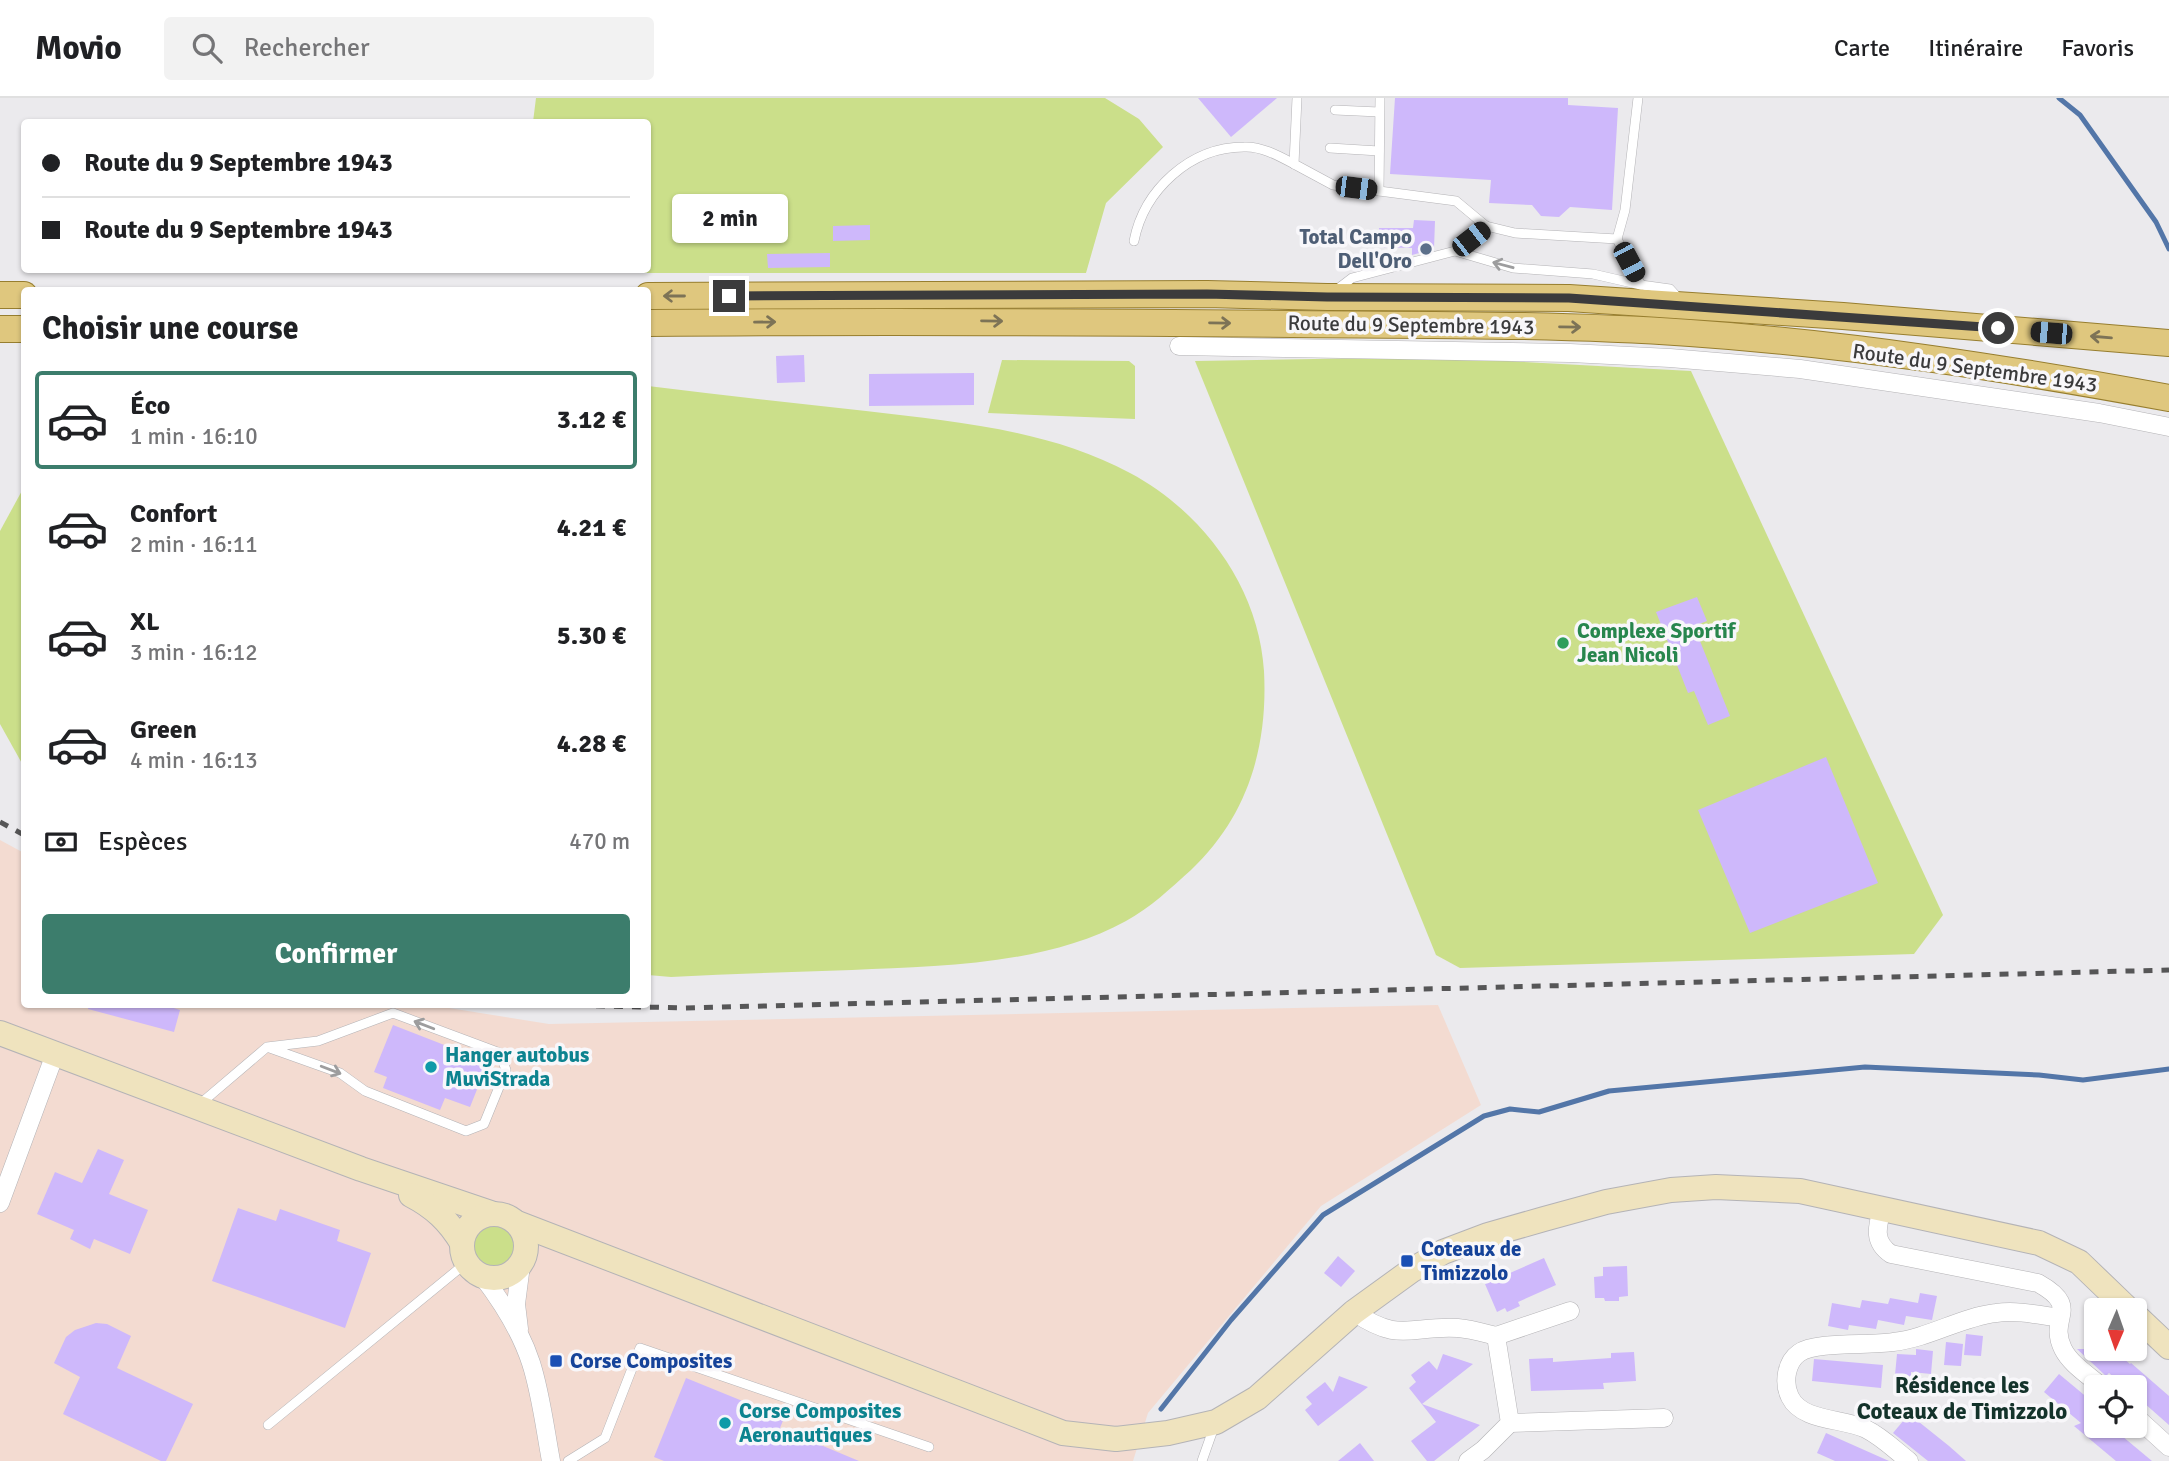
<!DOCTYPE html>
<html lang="fr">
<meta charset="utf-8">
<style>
:root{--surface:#fff;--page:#f2f2f2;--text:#202124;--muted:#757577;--line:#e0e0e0;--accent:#3c7d6c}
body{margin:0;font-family:Signika,sans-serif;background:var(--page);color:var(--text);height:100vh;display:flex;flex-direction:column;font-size:26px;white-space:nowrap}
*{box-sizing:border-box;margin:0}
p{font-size:23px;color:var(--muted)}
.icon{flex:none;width:38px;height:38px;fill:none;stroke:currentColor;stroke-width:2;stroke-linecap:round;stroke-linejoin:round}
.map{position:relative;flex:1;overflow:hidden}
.details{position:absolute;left:21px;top:189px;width:630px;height:721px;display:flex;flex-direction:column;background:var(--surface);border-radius:7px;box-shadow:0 2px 5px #0004}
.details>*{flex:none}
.guide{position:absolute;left:21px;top:21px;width:630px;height:154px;border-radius:7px;box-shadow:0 2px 5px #0004;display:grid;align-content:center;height:154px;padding:0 21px;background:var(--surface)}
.needle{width:46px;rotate:182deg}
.buttons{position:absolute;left:2084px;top:1200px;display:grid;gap:14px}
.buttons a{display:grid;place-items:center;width:63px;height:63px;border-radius:7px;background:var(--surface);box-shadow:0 2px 5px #0004;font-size:35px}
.end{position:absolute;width:32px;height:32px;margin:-16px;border:9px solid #3b3b3c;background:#fff;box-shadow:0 0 0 4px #fff}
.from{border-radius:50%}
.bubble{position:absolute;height:49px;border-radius:7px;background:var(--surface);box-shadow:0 2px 5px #0004;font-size:23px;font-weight:700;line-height:49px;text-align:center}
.car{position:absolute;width:21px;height:42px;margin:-21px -10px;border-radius:9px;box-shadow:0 0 5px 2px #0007;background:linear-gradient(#222 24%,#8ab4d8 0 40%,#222 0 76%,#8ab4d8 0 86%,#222 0)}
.guide b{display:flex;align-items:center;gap:24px;height:66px;font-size:26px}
.guide b+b{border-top:2px solid var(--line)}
.guide i{width:18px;height:18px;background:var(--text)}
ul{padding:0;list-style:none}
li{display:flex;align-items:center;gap:21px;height:98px;margin:0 14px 10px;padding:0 7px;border:4px solid transparent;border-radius:7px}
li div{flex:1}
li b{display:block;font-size:26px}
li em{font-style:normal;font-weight:700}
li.active{border-color:var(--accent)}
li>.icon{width:63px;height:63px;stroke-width:1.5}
h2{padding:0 21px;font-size:32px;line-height:84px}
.pay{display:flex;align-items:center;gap:18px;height:77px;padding:0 21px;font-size:26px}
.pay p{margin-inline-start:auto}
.cta{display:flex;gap:14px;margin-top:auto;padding:14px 21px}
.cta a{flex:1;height:80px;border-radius:7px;background:var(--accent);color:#fff;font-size:28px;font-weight:700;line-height:80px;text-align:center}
header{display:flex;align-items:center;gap:42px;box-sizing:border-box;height:98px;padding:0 35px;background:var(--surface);border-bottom:2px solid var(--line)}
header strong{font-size:33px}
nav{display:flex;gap:38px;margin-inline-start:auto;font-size:24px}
.search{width:490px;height:63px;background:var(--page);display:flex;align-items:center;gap:18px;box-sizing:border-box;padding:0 24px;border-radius:7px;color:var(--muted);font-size:26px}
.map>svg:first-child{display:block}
.industrial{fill:#f3dbd1}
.green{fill:#cbdf8a}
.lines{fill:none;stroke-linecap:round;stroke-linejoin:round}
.stream{stroke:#5376a8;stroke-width:5}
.building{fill:#ceb8fb}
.service-casing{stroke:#b4b3b6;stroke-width:10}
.minor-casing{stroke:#b4b3b6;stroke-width:19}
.secondary-casing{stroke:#b4b3b6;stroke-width:26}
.primary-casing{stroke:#977e2f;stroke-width:28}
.service{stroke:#fff;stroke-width:9}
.minor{stroke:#fff;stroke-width:18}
.secondary{stroke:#efe3be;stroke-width:24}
.primary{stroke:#dfc77e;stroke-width:26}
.rail{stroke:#565657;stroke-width:5;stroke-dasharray:9 9;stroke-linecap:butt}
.oneway{stroke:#9d9d9e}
.oneway2{stroke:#7d7356}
.route{stroke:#3b3b3c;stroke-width:9}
.service-dot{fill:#5c6f8a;stroke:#f8f7fa;stroke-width:2.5}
.leisure-dot{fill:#2e9e5b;stroke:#f8f7fa;stroke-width:2.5}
.culture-dot{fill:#0f9aa8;stroke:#f8f7fa;stroke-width:2.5}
.transit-dot{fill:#1a4fb4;stroke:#f8f7fa;stroke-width:2.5}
.labels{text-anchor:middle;stroke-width:7;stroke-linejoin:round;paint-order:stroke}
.service-label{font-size:21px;font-weight:bold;fill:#4e5e75;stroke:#f8f7fa;text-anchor:end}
.street-label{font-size:21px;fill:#3b3b3c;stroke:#f8f7fa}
.leisure-label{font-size:21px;font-weight:bold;fill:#27864d;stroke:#f8f7fa;text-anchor:start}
.culture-label{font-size:21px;font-weight:bold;fill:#0d838f;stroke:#f8f7fa;text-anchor:start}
.transit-label{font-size:21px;font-weight:bold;fill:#164399;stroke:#f8f7fa;text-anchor:start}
.neighbourhood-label{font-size:23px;font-weight:bold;fill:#14332b;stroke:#f8f7fa}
</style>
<header>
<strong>Movio</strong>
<div class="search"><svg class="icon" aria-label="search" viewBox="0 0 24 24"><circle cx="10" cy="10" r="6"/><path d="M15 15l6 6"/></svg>Rechercher</div>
<nav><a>Carte</a><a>Itinéraire</a><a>Favoris</a></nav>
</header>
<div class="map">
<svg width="2169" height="1363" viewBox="0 0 2169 1363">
<rect width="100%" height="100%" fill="#ebeaed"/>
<polygon class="industrial" points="0,742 24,755 24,906 424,906 549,926 1438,907 1481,1007 1321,1108 1148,1315 1133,1363 0,1363"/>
<g class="green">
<polygon points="536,0 1105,0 1139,21 1163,49 1106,105 1086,175 453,175 455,172 648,172 648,24 533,24"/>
<polygon points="1432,259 1691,273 1943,817 1914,856 1460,870 1436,857 1195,263"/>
<polygon points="1002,262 1129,263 1135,268 1135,321 988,315"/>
<path d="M648 288C720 297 793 305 866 313 956 324 1048 331 1130 375 1202 413 1259 489 1264 573 1268 649 1248 718 1191 772 1171 790 1150 810 1126 823 1046 867 941 868 852 872 792 874 731 876 671 879L648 877Z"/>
<polygon points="24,389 24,669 0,626 0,433"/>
<circle cx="496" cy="1149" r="26"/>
</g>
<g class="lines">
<g class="stream">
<polyline points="2059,0 2080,17 2156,124 2169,151"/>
<polyline points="1161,1311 1231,1222 1323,1117 1484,1018 1510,1011 1539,1014 1609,993 1865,969 2039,977 2083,982 2169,971"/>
</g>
</g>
<g class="building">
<polygon points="1198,0 1277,0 1231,39"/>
<polygon points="1395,0 1568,0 1568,7 1618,10 1612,112 1570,109 1559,119 1541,118 1532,107 1489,105 1491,82 1390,76"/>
<polygon points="1414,122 1435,123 1434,151 1412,157 1412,150 1378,149 1379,130 1413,130"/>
<polygon points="870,127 870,142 833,143 833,128"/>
<polygon points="830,155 830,169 768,170 767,156"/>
<polygon points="804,257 805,284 777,285 776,258"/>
<polygon points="974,275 974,307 869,308 869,276"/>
<polygon points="1697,499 1707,523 1694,528 1730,618 1708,627 1694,593 1688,595 1656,514"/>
<polygon points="1826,659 1878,785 1750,835 1698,712"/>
<polygon points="89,906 161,906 180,912 174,934 88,911"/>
<polygon points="393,927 488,964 470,1009 445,1000 440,1012 383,990 387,979 374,974"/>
<polygon points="98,1051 124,1062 109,1096 148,1112 130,1156 94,1141 90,1151 70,1141 74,1132 37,1116 55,1074 82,1085"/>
<polygon points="238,1110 276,1123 280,1111 340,1132 337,1143 371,1155 345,1230 212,1183"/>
<polygon points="1338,1158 1355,1173 1341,1189 1324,1175"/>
<polygon points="1544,1160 1556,1187 1518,1204 1520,1208 1507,1214 1505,1210 1497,1214 1485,1186"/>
<polygon points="1627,1168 1628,1198 1619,1199 1619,1203 1605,1203 1604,1200 1595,1200 1594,1179 1603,1178 1603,1169"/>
<polygon points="1920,1195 1937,1198 1932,1222 1906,1218 1904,1227 1878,1222 1876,1231 1849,1227 1848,1232 1828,1228 1832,1205 1860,1210 1862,1202 1888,1206 1890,1200 1918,1205"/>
<polygon points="96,1225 107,1226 131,1238 117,1270 193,1306 166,1363 161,1363 63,1316 80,1279 54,1265 66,1239 75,1232"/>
<polygon points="1966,1236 1983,1238 1981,1258 1964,1257"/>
<polygon points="1946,1244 1963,1246 1961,1268 1944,1267"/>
<polygon points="1916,1251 1933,1253 1931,1276 1911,1274 1911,1279 1895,1277 1897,1256 1916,1257"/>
<polygon points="2077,1251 2112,1251 2130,1266 2131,1265 2169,1298 2169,1327 2135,1297 2135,1290 2126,1290 2109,1275 2106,1278"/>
<polygon points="1634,1254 1636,1283 1603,1285 1604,1291 1531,1293 1529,1261 1553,1260 1553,1264 1611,1260 1611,1255"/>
<polygon points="1443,1256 1473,1266 1422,1306 1480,1327 1434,1363 1427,1363 1411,1343 1436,1324 1409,1290 1416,1284 1411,1277 1429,1263 1437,1272"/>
<polygon points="1814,1261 1883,1267 1881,1290 1812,1283"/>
<polygon points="2059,1276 2089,1301 2084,1306 2091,1312 2096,1306 2096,1328 2110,1328 2152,1363 2116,1363 2074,1328 2081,1325 2044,1294"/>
<polygon points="1339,1278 1368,1289 1318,1328 1305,1312 1312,1306 1306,1299 1325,1284 1333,1294"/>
<polygon points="686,1280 784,1320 780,1330 859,1363 664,1363 654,1359"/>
<polygon points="1909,1316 1949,1348 1966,1363 1928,1363 1893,1335"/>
<polygon points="1826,1335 1889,1363 1835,1363 1817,1355"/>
<polygon points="1360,1345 1374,1363 1338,1363"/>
</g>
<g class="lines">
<g class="service-casing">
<g id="service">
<polyline points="1297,0 1294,66 1333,87 1456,103 1486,128"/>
<polyline points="1335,12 1379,14"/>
<polyline points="1330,50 1379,53"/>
<polyline points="1379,93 1380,0"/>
<polyline points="1617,141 1625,112 1638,0"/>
<path d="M1134 143C1144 92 1190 49 1244 49 1261 48 1279 58 1294 66"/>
<polyline points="1455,153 1486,128 1515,135 1617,141 1641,187"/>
<polyline points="1335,193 1352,180 1455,153 1513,170 1593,176 1641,187 1670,191 1679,201"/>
<polyline points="200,1006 267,949 318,943 393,915 500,955 506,972 484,1026 466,1033 365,993 340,975 267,949"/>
<polyline points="268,1327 466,1165"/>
<polyline points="568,1363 605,1340 640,1250 929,1349"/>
<polyline points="1202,1363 1214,1329"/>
</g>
</g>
<g class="minor-casing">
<g id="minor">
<polyline points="1179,248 1570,255 1670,260 1800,271 2099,315 2169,329"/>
<polyline points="0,1105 55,956"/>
<path d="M1882 1111C1877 1129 1873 1144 1891 1156L2038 1185C2083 1210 2047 1219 2063 1251 2071 1267 2090 1278 2103 1290"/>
<path d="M483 1179C502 1204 521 1234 531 1265 541 1296 545 1331 551 1363"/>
<path d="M1354 1214C1400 1246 1411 1227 1458 1230 1471 1231 1484 1235 1496 1238L1510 1325 1483 1352 1468 1363"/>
<polyline points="519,1231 516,1206 521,1167"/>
<polyline points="1496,1238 1570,1213"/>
<polyline points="2135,1318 2169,1349"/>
<polyline points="1510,1325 1664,1320"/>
<path d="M1909 1363C1895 1352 1882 1339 1866 1331 1844 1320 1802 1324 1790 1299 1783 1285 1786 1264 1799 1255 1816 1243 1870 1248 1893 1244 1929 1240 1961 1219 1996 1215 2017 1212 2039 1217 2060 1220"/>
</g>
</g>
<g class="secondary-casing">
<g id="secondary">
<polyline points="0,935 361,1071 491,1115"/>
<path d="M411 1097C434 1109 449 1123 462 1145"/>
<circle cx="494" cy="1148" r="32"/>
<polyline points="517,1125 1063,1335 1116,1341 1168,1335 1216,1324 1257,1300 1354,1214 1412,1172 1443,1154 1488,1137 1544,1121 1606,1104 1671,1092 1716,1089 1800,1093 2039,1145 2079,1164 2130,1213"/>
<polyline points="2135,1217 2169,1249"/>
</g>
</g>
<g class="primary-casing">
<g id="primary">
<polyline points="0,197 24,197"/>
<polyline points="648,198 1207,196 1327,199 1569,200 1843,218 2169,245"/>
<path d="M648 225C862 223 1077 224 1292 226 1425 227 1558 226 1690 235 1851 246 2011 271 2169 300"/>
<polyline points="0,231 24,231"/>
</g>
</g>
<use href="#service" class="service"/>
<use href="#minor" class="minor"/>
<use href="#secondary" class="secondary"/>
<use href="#primary" class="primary"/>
<g class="rail">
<polyline points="0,724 24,737"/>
<polyline points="524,906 685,910 2169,872"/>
</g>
</g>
<defs><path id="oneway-shaft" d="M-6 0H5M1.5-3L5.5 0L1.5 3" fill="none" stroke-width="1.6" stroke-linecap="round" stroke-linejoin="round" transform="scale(1.75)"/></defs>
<g class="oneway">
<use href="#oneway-shaft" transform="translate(1503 167) rotate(-165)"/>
<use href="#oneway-shaft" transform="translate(424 927) rotate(-159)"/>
<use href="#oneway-shaft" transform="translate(331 972) rotate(21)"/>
</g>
<g class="oneway2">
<use href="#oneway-shaft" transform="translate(674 198) rotate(-180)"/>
<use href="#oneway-shaft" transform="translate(992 223) rotate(1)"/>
<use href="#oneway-shaft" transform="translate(765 224) rotate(-1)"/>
<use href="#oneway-shaft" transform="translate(1220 225) rotate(1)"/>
<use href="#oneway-shaft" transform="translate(1570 229) rotate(1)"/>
<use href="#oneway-shaft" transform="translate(2101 239) rotate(-175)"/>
</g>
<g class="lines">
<polyline class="route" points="729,198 1207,196 1327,199 1569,200 1998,230"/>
</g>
<circle class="service-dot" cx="1426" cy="151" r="7"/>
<circle class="leisure-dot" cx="1563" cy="545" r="7"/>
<g class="culture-dot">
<circle cx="431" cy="969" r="7"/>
<circle cx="725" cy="1325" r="7"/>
</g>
<g class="transit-dot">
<rect x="1400" y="1156" width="14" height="14" rx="3.5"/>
<rect x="549" y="1256" width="14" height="14" rx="3.5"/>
</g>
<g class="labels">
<g class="service-label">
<text x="1412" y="146">Total Campo<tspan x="1412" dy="24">Dell'Oro</tspan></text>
</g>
<g class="street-label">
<text transform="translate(1411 227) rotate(1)" y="7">Route du 9 Septembre 1943</text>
<text transform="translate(1975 270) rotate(8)" y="7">Route du 9 Septembre 1943</text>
</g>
<g class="leisure-label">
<text x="1577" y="540">Complexe Sportif<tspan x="1577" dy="24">Jean Nicoli</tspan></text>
</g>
<g class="culture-label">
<text x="445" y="964">Hanger autobus<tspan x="445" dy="24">MuviStrada</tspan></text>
<text x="739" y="1320">Corse Composites<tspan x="739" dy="24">Aeronautiques</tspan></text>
</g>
<g class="transit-label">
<text x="1421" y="1158">Coteaux de<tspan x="1421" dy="24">Timizzolo</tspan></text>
<text x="570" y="1270">Corse Composites</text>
</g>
<g class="neighbourhood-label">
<text x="1962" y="1295">Résidence les<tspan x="1962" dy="26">Coteaux de Timizzolo</tspan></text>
</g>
</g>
</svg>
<div class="buttons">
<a><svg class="needle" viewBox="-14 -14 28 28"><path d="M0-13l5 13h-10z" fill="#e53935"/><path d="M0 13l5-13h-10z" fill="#757577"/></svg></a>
<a><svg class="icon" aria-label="locate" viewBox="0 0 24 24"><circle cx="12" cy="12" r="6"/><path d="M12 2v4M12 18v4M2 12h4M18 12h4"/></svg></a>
</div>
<i class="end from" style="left:1998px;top:230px"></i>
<i class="end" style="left:729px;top:198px"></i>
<div class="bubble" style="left:672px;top:96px;width:116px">2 min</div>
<i class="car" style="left:1356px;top:90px;rotate:97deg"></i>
<i class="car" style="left:1471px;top:141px;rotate:52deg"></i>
<i class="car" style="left:1629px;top:164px;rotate:152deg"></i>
<i class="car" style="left:2051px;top:235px;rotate:275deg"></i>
<div class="guide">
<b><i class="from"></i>Route du 9 Septembre 1943</b>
<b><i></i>Route du 9 Septembre 1943</b>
</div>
<section class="details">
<h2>Choisir une course</h2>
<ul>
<li class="active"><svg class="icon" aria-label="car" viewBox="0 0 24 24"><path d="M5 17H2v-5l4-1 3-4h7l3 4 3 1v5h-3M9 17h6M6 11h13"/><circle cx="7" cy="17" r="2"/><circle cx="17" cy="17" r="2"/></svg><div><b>Éco</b><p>1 min · 16:10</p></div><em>3.12 €</em></li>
<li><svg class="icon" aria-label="car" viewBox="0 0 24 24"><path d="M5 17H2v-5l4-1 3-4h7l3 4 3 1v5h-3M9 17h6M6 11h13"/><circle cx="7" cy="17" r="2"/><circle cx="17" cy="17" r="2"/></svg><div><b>Confort</b><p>2 min · 16:11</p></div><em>4.21 €</em></li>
<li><svg class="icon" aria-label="car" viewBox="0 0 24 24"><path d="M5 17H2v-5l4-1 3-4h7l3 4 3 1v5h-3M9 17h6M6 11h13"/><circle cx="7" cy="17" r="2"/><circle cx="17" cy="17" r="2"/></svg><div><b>XL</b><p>3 min · 16:12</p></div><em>5.30 €</em></li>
<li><svg class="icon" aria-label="car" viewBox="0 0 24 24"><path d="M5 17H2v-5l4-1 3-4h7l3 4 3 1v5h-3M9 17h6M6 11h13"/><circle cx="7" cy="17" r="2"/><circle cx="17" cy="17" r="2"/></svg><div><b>Green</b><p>4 min · 16:13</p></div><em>4.28 €</em></li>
</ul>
<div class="pay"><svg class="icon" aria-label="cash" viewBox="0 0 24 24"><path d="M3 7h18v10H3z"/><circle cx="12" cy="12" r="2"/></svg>Espèces<p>470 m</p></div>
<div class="cta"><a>Confirmer</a></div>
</section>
</div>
